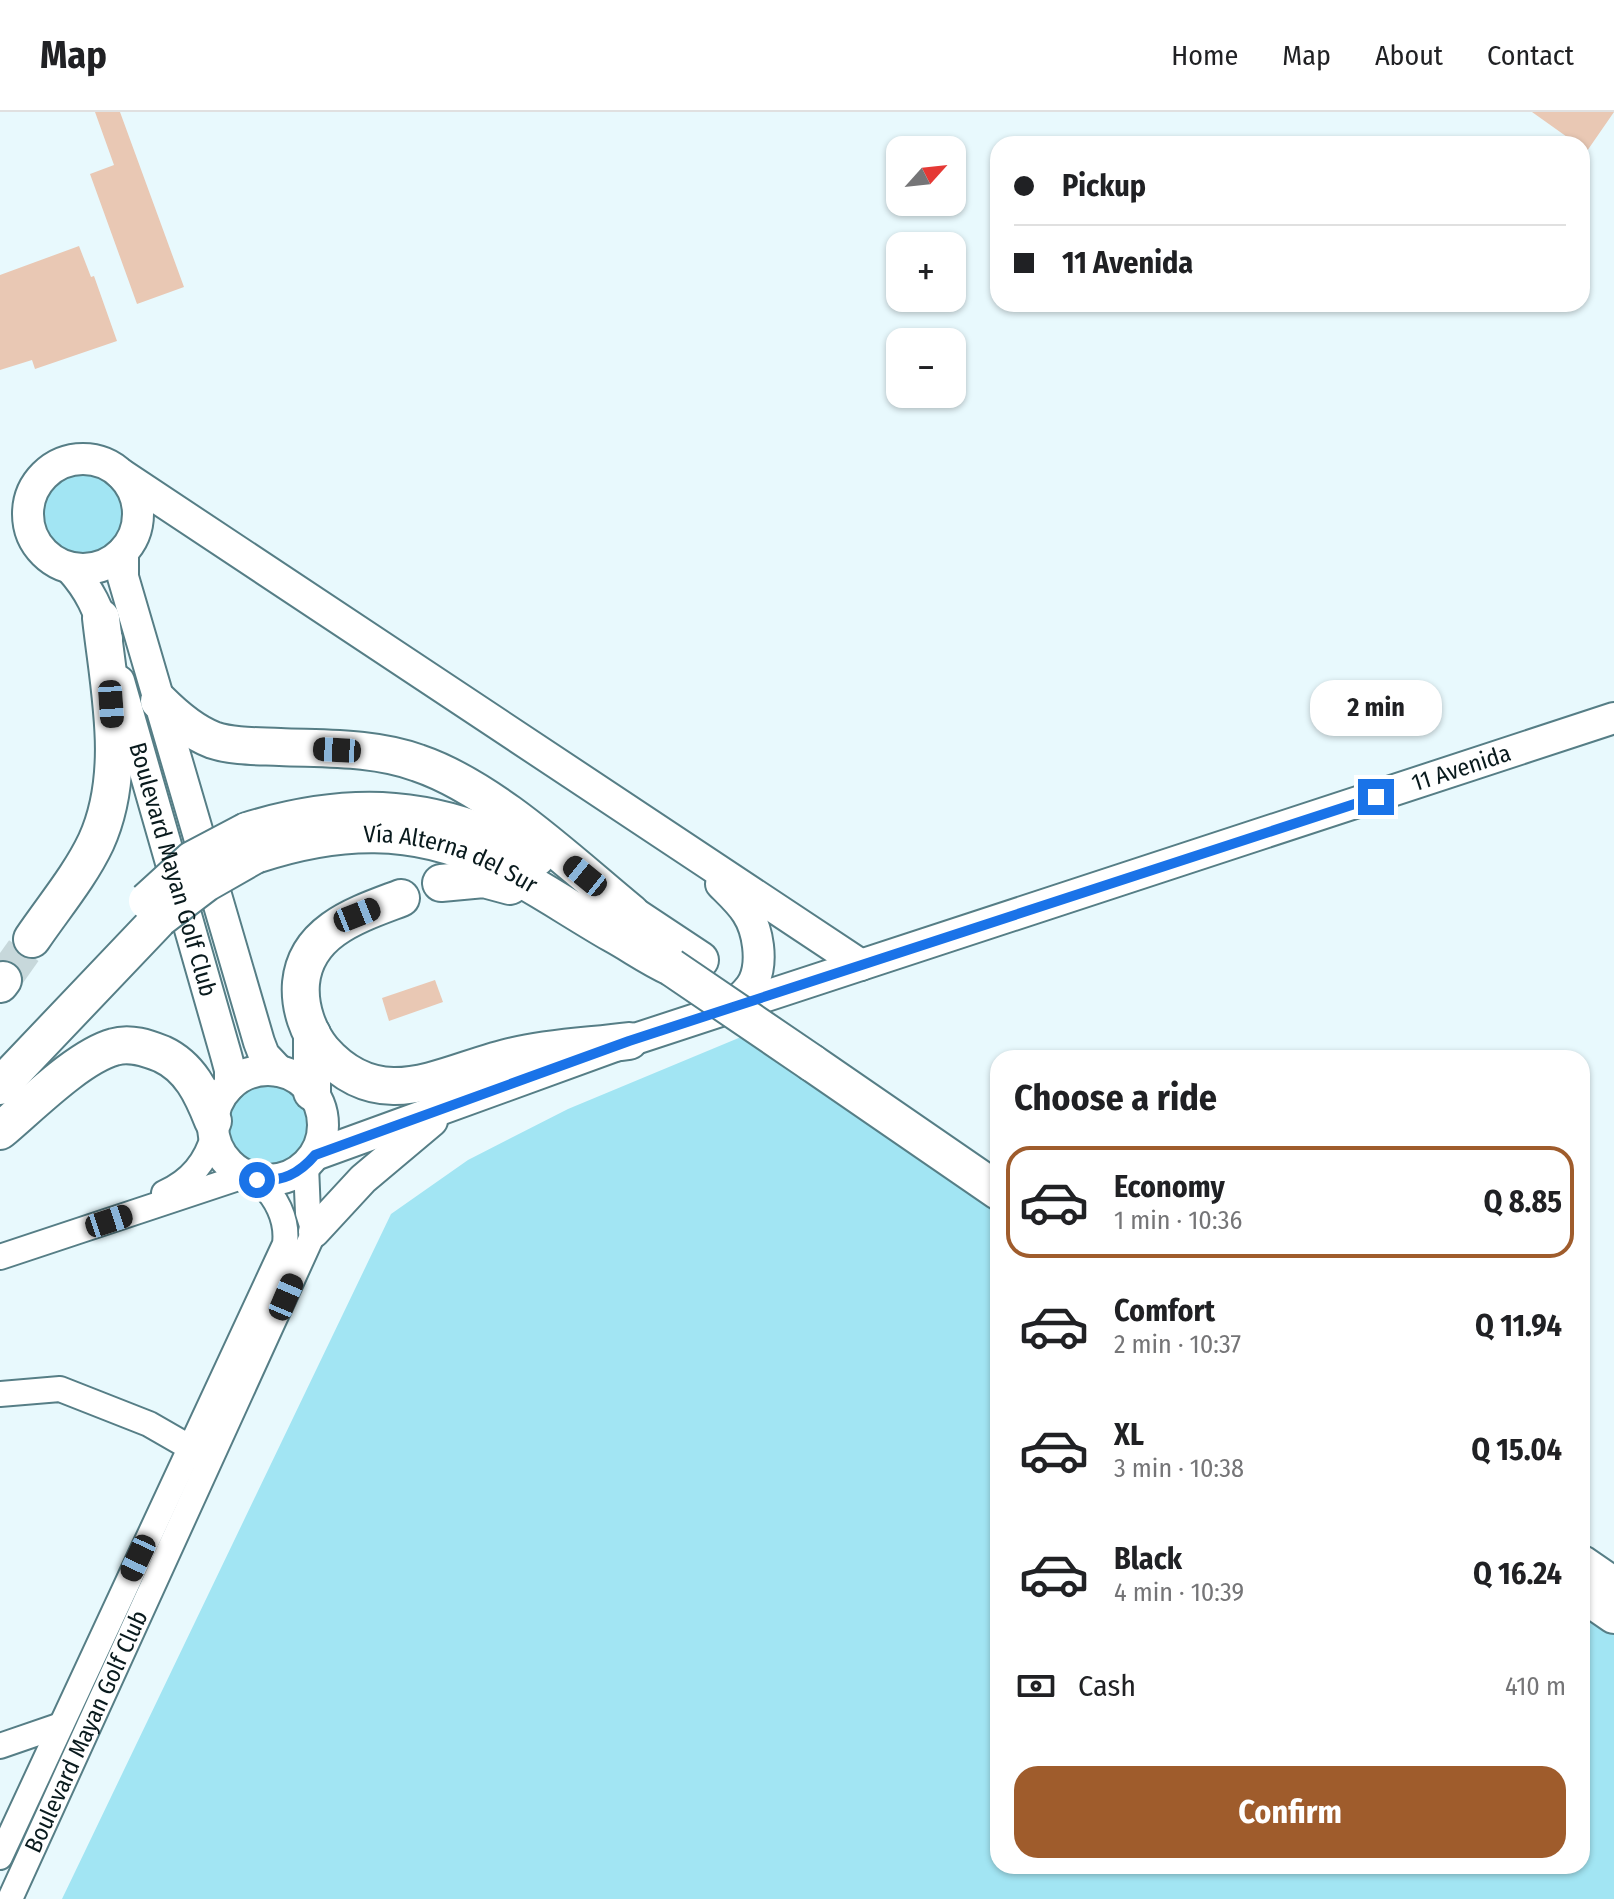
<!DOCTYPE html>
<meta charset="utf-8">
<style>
:root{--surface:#fff;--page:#f6f6f6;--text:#202124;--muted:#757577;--line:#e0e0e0;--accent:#9f5c2c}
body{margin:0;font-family:"Fira Sans Condensed",sans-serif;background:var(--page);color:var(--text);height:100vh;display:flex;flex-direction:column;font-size:30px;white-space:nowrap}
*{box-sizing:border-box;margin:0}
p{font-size:26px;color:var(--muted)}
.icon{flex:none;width:44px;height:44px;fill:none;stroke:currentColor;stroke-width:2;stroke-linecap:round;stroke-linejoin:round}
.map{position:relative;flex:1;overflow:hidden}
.side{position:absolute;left:990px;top:938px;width:600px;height:824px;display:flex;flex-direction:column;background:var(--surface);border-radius:24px;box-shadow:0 2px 6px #0004}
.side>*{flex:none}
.banner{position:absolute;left:990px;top:24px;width:600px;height:176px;border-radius:24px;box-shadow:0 2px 6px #0004;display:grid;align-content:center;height:176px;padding:0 24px;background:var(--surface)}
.needle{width:52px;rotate:63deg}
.tools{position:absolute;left:886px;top:24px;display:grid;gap:16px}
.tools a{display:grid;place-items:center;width:80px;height:80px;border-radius:16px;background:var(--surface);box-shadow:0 2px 6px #0004;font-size:40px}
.end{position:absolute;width:36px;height:36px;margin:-18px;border:10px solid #1a73e8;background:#fff;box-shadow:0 0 0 4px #fff}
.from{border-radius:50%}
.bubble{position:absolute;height:56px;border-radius:24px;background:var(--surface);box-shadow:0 2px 6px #0004;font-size:26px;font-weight:700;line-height:56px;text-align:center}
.car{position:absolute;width:24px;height:48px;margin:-24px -12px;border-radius:10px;box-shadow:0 0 6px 2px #0007;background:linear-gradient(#222 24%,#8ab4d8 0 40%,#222 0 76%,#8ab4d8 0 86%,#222 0)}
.banner b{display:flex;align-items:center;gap:28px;height:76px;font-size:30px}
.banner b+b{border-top:2px solid var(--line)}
.banner i{width:20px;height:20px;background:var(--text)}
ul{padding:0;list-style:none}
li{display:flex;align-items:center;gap:24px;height:112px;margin:0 16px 12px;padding:0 8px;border:4px solid transparent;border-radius:24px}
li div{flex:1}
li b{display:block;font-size:30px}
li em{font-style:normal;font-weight:700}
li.active{border-color:var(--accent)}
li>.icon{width:72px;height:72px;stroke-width:1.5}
h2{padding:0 24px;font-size:36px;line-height:96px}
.pay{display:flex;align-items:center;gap:20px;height:88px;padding:0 24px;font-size:30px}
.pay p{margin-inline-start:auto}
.primary-button{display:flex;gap:16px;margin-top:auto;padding:16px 24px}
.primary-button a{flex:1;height:92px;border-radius:24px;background:var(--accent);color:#fff;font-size:32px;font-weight:700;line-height:92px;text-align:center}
header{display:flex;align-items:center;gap:48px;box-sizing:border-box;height:112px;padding:0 40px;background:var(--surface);border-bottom:2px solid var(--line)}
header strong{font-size:38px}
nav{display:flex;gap:44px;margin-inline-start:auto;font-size:28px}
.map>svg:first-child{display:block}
.green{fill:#a2e5f3}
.building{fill:#e9c8b4}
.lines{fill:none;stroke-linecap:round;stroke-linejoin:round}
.highway-tunnel{stroke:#c7d8db;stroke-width:36;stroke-dasharray:36 18;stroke-linecap:butt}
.minor-casing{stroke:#567e86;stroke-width:28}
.major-casing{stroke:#567e86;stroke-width:34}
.highway-casing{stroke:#567e86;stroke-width:40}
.minor{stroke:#fff;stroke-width:24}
.major{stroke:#fff;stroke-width:30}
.highway{stroke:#fff;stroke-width:36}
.highway-bridge-casing{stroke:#567e86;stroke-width:40;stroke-linecap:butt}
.highway-bridge{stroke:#fff;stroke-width:36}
.route{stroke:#1a73e8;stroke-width:10}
.labels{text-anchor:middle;stroke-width:8;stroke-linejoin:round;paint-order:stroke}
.street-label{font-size:24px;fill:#091a1d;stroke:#fff}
</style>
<header>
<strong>Map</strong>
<nav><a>Home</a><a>Map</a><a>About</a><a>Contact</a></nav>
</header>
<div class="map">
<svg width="1614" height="1787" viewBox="0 0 1614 1787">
<rect width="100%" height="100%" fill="#e8f9fd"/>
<g class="green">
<circle cx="83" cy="402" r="45"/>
<polygon points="741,925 998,1096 998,1754 1582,1754 1582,1483 1614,1504 1614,1787 62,1787 391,1102 468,1048 568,997"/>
<circle cx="268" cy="1014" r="44"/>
</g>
<g class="building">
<polygon points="95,0 120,0 184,175 137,192 90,62 114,53"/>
<polygon points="1532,0 1614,0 1587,39 1582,35 1582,32 1577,32"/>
<polygon points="79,134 91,165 94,164 117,229 35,257 32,248 0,258 0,163"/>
<polygon points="435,868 443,890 389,909 382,886"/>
</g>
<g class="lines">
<polyline class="highway-tunnel" points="3,868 32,827"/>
<g class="minor-casing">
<g id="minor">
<path d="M164 1081C191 1069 206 1050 214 1022"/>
<polyline points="0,1145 244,1064"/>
<polyline points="0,1282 60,1277 149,1312 189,1335"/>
<polyline points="0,1634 61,1613"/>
<path d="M0 1745 285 1132C288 1107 276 1084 257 1068"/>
<path id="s1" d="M10 1787 314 1120 308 1101 306 1054"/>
</g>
</g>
<g class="major-casing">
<g id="major">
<circle cx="83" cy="402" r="55"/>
<polyline points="121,362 861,853"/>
<polyline points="123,440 123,465 259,930 264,943 279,959"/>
<path d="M70 456C90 478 99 498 107 527"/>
<path id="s2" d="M119 569 226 943 230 958V973"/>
<path d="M721 772C730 781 740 790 747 801 758 818 763 849 754 869 749 880 737 889 728 897"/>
<circle cx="268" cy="1013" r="55"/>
<path id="s3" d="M315 1043 629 929 1614 606"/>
<polyline points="314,1120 363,1067 432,1009"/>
</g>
</g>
<g class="highway-casing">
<g id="highway">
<path d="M159 589C175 605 192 620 213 628 234 635 258 634 280 635 326 637 374 635 418 651 492 676 570 751 631 801"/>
<path d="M247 719C351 687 440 691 536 746"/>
<path id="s4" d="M255 743C336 716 414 712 492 751 534 772 573 799 613 822 633 833 651 846 671 855"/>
<polyline points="441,771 484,767 510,774"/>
<path d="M401 786C359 802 306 818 301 871 299 895 308 921 323 939 382 1006 446 959 514 944 551 935 591 934 629 929"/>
<polyline points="611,789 700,848"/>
<path d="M32 827C53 796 80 764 96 730 128 660 109 578 101 506"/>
<polyline points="0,872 3,868"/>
<polyline points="312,922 312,980"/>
<polyline points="812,951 998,1079"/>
<polyline points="0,974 160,806"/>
<path d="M0 1019C30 994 78 945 114 935 130 930 147 936 162 942 190 955 202 981 213 1009"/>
<polyline points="1582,1452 1614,1474"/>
<polyline points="1582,1481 1614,1503"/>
</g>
</g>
<use href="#minor" class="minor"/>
<use href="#major" class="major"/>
<use href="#highway" class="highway"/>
<g class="highway-bridge-casing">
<g id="highway-bridge">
<polyline points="147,789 192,748 247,719"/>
<polyline points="160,806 206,771 255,743"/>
<polyline points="671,855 812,951"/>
</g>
</g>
<use href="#highway-bridge" class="highway-bridge"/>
</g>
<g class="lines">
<path class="route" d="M257 1068C282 1070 299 1062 315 1043L629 929 1376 685"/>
</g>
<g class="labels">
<g class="street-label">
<text dy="8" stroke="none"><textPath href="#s3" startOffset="1210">11 Avenida</textPath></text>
<text dy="8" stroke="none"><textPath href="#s4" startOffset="202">Vía Alterna del Sur</textPath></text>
<text dy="8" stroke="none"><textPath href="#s2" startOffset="196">Boulevard Mayan Golf Club</textPath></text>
<text dy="8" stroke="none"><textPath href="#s1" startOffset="184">Boulevard Mayan Golf Club</textPath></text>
</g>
</g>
</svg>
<div class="tools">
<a><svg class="needle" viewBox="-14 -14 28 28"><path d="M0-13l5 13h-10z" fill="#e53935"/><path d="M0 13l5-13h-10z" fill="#757577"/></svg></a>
<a>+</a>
<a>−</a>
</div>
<i class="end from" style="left:257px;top:1068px"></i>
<i class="end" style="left:1376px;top:685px"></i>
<div class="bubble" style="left:1310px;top:568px;width:132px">2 min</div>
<i class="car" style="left:111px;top:592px;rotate:176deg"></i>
<i class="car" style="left:337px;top:638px;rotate:273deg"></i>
<i class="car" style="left:585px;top:764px;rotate:309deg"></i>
<i class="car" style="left:357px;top:803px;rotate:68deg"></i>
<i class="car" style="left:109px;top:1109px;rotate:72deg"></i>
<i class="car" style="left:286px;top:1185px;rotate:23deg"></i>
<i class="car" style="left:138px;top:1446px;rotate:205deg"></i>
<div class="banner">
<b><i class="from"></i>Pickup</b>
<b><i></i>11 Avenida</b>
</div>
<section class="side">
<h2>Choose a ride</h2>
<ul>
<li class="active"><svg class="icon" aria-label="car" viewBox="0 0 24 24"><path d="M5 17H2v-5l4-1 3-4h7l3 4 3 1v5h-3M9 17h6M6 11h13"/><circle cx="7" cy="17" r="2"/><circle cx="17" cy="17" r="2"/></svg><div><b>Economy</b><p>1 min · 10:36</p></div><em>Q 8.85</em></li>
<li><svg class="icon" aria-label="car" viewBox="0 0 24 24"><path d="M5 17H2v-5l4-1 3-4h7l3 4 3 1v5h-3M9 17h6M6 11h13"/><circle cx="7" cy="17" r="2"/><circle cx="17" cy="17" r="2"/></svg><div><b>Comfort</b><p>2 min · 10:37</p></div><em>Q 11.94</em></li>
<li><svg class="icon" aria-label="car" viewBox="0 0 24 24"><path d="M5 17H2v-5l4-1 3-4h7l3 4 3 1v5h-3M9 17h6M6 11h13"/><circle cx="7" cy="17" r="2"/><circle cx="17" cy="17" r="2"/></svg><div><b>XL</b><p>3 min · 10:38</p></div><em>Q 15.04</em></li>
<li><svg class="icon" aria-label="car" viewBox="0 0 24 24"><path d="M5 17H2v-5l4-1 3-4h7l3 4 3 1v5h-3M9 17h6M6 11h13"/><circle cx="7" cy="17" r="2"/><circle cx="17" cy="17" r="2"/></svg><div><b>Black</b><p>4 min · 10:39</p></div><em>Q 16.24</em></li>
</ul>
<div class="pay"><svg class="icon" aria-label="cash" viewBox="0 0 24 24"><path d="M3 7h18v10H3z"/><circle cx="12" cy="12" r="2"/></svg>Cash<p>410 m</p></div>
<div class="primary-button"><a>Confirm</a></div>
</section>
</div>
